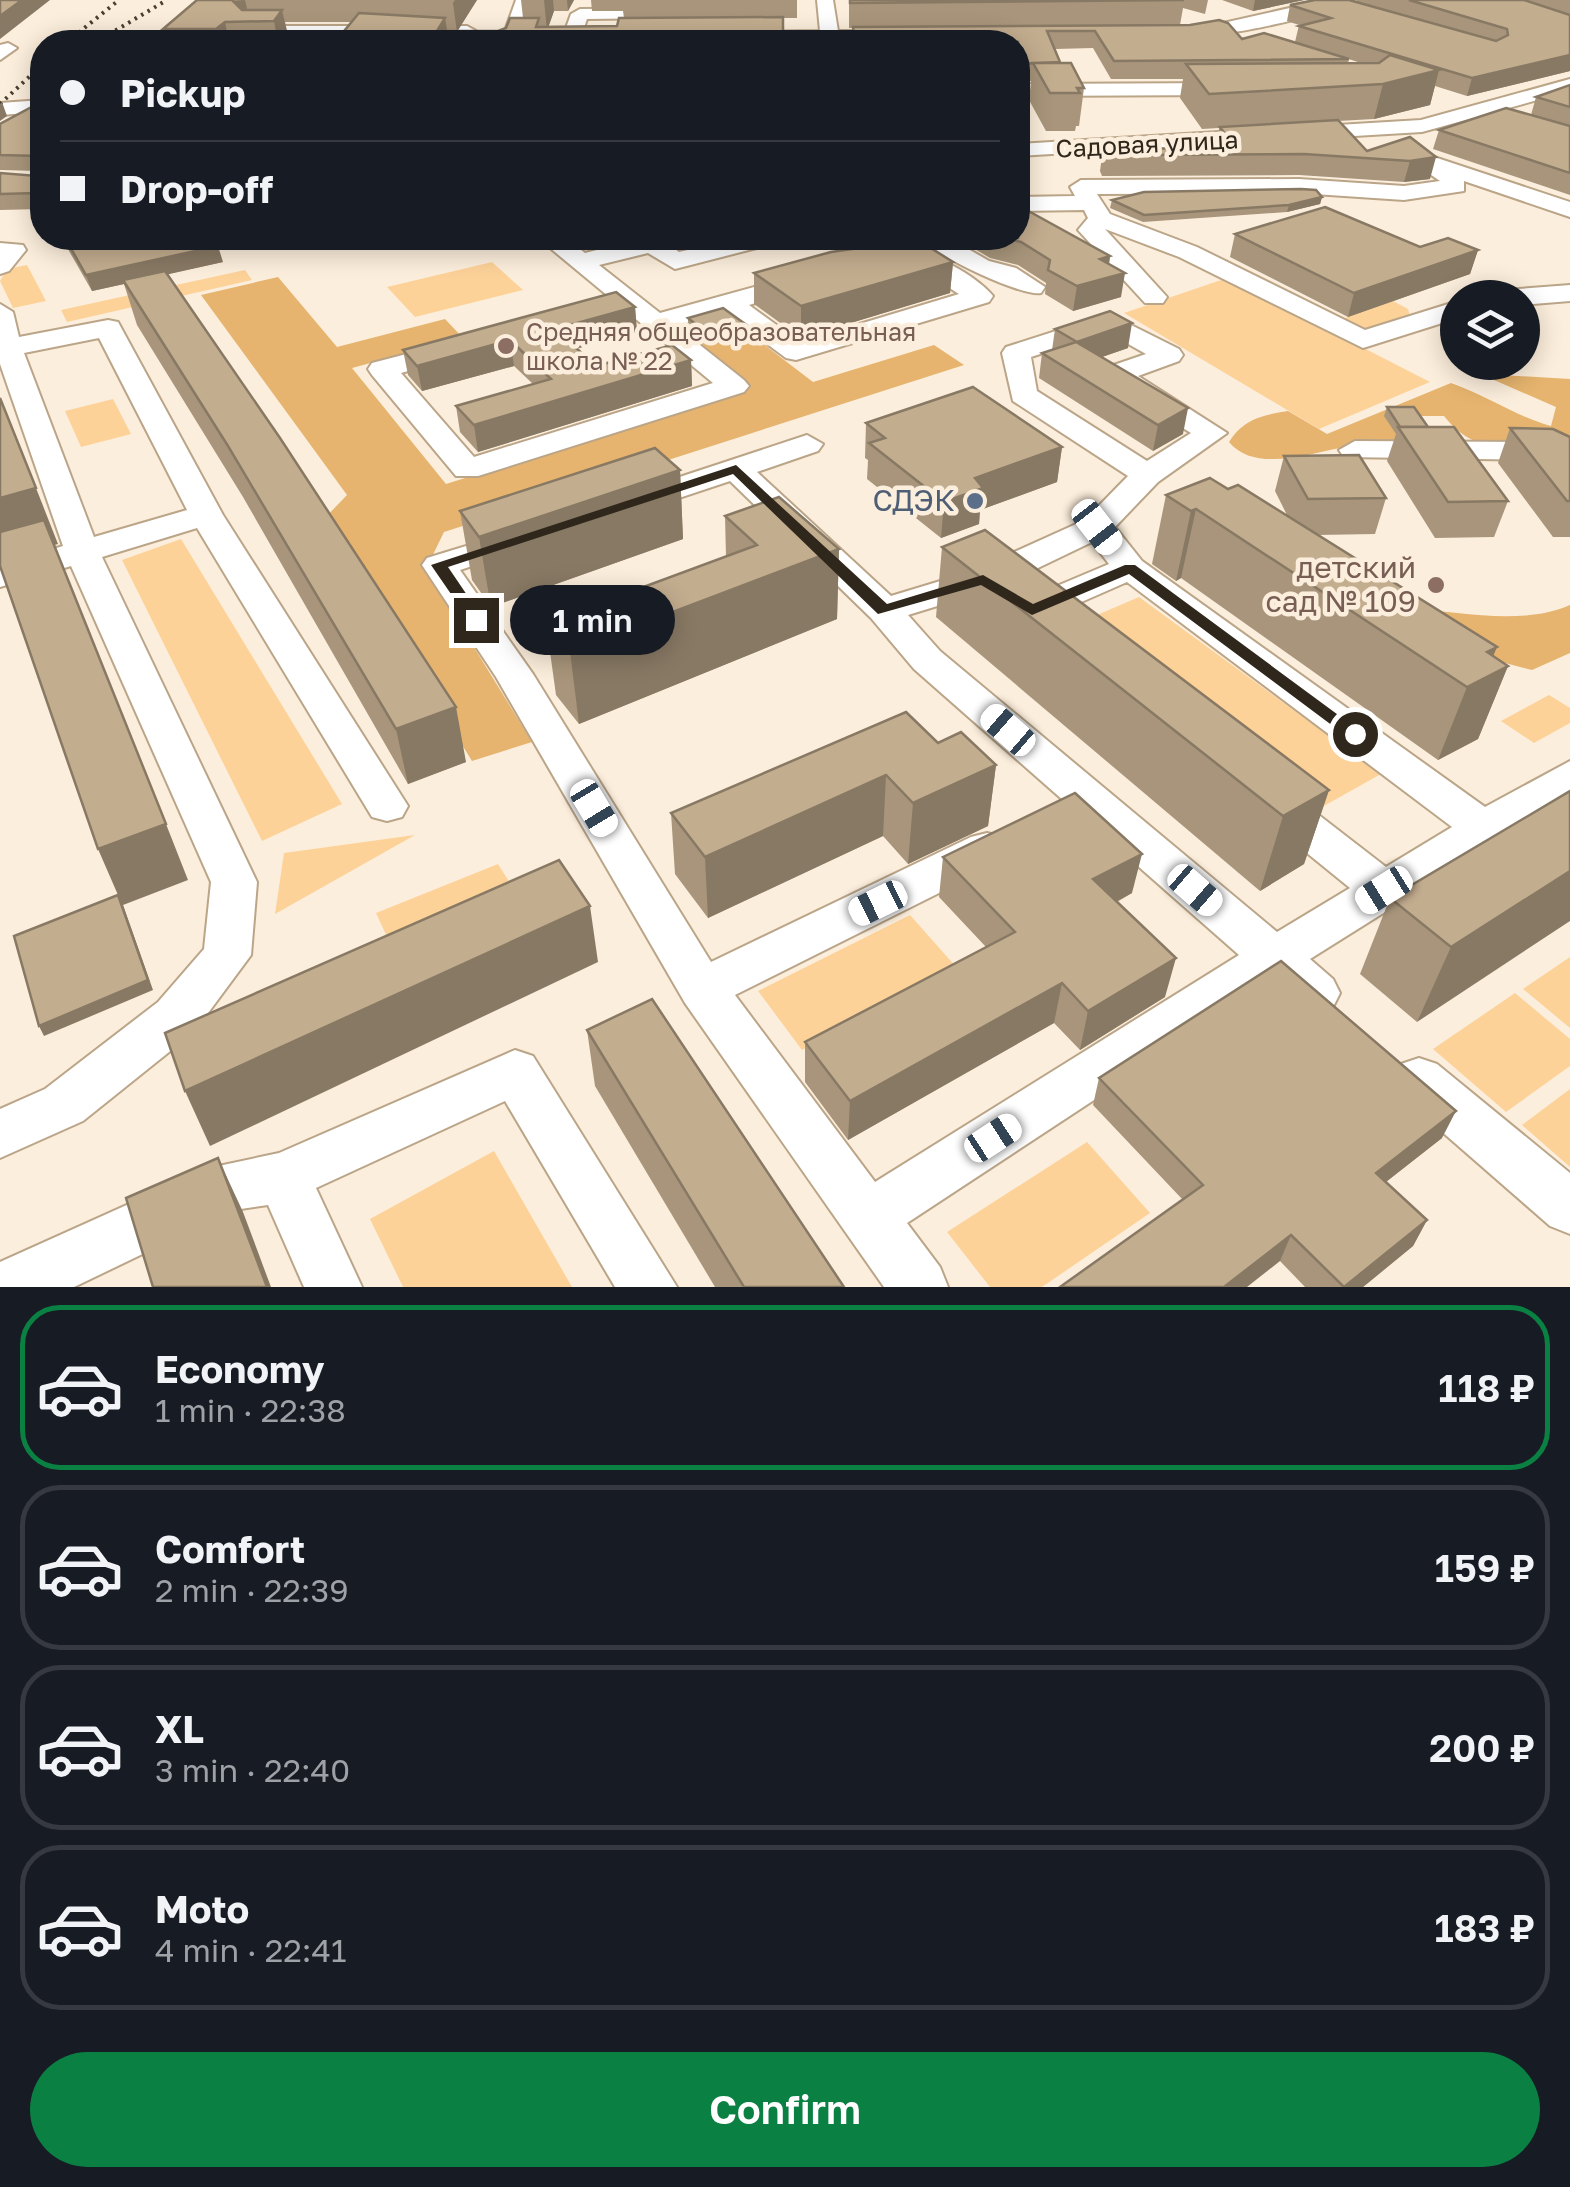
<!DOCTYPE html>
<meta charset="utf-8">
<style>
:root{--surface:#171b24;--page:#20242c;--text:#f1f3f6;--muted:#9ea1a6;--line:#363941;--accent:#0b8043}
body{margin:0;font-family:"Golos Text",sans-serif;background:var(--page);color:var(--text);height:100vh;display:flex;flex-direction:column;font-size:38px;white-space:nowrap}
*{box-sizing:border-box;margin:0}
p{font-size:32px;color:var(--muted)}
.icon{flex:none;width:55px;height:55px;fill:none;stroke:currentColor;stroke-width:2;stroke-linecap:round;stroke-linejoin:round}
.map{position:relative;height:1287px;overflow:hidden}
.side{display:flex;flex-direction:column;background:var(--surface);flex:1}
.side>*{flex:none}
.hud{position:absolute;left:30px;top:30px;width:1000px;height:220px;border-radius:40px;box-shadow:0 5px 25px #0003;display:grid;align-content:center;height:220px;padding:0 30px;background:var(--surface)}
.buttons{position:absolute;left:1440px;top:280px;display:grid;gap:20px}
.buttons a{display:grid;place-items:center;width:100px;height:100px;border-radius:50%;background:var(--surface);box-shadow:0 5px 25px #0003;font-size:50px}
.end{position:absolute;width:45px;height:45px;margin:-22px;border:12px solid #2f271b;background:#fff;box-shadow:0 0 0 5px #fff}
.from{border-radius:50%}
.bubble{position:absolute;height:70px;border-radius:35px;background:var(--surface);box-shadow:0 5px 25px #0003;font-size:32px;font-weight:600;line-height:70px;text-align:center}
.car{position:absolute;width:30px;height:60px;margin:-30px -15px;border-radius:12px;box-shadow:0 0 8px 2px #0007;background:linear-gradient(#fff 24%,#345 0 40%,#fff 0 76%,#345 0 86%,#fff 0)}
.hud b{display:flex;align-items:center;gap:35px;height:95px;font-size:38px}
.hud b+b{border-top:2px solid var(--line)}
.hud i{width:25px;height:25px;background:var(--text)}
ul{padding:18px 0 0;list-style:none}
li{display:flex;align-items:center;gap:30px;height:165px;margin:0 20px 15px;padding:0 10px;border:5px solid var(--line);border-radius:40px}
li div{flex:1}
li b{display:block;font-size:38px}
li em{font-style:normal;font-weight:600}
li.selected{border-color:var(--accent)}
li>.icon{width:90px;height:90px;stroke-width:1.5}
.action{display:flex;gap:20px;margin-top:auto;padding:20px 30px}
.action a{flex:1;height:115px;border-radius:60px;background:var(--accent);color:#fff;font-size:40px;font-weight:600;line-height:115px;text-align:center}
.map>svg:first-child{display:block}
.green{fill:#fdd299}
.forest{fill:#e6b46e}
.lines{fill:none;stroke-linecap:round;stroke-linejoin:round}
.minor-casing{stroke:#bba588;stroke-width:4}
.minor{fill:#fff;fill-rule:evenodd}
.rail{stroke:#483f32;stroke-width:4;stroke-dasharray:2.5 5;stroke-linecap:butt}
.wall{fill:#a8957b}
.shaded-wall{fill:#887964}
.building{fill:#c3ad8f;stroke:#887964;stroke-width:2.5}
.route{fill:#2f271b}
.education-dot{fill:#8d6e63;stroke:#fceedc;stroke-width:4}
.service-dot{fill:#5c6f8a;stroke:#fceedc;stroke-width:4}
.labels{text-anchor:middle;stroke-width:9;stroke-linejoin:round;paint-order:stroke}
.far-street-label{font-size:25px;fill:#2f271b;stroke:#fceedc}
.far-education-label{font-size:25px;fill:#785e54;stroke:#fceedc;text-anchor:start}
.service-label{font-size:30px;fill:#4e5e75;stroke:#fceedc;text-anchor:end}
.education-label{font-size:30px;fill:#785e54;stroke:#fceedc;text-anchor:end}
</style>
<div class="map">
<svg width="1570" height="1287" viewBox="0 0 1570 1287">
<rect width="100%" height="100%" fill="#fceedc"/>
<g class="green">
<polygon points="492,262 523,290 415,317 387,287"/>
<polygon points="27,265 46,301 13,308 0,281 7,269"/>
<polygon points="245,270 252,280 67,322 61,310"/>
<polygon points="1251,272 1345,318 1393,301 1408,309 1411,319 1365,332 1247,275"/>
<polygon points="1227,278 1430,382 1319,429 1124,313"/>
<polygon points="113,399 131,434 81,447 65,411"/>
<polygon points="181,539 342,804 262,841 122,560"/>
<polygon points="1139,597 1381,774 1322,807 1083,621"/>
<polygon points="1549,695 1570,708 1570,723 1534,743 1501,721"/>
<polygon points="415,835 275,914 284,853"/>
<polygon points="498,864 529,914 399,963 376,913"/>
<polygon points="910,915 957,968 802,1050 758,991"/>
<polygon points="1570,957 1570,1028 1523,989"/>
<polygon points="1515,993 1570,1039 1570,1066 1506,1112 1433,1049"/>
<polygon points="1570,1089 1570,1167 1522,1125"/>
<polygon points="1087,1142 1150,1213 1042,1287 990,1287 947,1232"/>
<polygon points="494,1151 572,1287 403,1287 370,1219"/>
</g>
<g class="forest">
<polygon points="278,277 337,347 445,319 463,338 352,368 446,484 733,394 646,322 711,304 813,382 934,345 964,365 444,532 426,569 532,742 472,761 323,520 347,495 201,295"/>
<path d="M1500 375 1570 379V448C1519 447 1477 459 1444 416H1386L1402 439 1399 444C1383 445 1366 444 1351 446 1315 451 1256 475 1229 442 1243 419 1263 415 1288 411L1327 434 1451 383C1486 395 1515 416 1551 426L1556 407 1494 380Z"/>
<path d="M1570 605V653L1532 670 1455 650 1410 608C1460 612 1522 626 1570 605Z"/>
</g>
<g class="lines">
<g class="minor-casing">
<g id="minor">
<polygon points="516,0 532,0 515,42 501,42"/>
<polygon points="746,0 762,0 760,17 587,19 579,42 561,42 571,14 580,9 746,8"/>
<polygon points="817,0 833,0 838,31 903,31 912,36 903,41 743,42 734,37 743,32 820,31"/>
<path d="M1325 0H1354C1336 14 1190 46 1174 34Z"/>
<polygon points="250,26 467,26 476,31 467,36 244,35 241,31"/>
<polygon points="8,43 17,48 0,60 0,45"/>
<polygon points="1570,79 1570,91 1422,132 1018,156 1018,144 1421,120"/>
<polygon points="1018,84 1230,83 1240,89 1230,95 1018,96"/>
<polygon points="42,100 42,112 0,115 0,103"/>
<polygon points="1419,152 1570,202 1570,217 1464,181 1464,191 1404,200 1299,193 1097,194 1110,214 1197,247 1365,330 1458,301 1458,318 1363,348 1179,257 1105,229 1167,297 1163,303 1145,303 1078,230 1088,218 1084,210 1018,211 1018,197 1075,196 1070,187 1081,180 1299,179 1404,186 1440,181 1408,159"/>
<path d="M538 238H565L585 253 633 241 631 238H659L679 252 739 238H779L776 243 675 269 648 253 599 265 660 313 801 274 810 277 814 282 810 287 749 305 800 342 959 294 924 272 895 269 891 264C916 238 975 274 993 296L989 302 796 360 786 358 724 312 676 326 744 380 749 386 744 392 478 476H456L372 375 368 369 372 363 453 342 463 344 467 350 463 356 401 373 474 457 713 383Z"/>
<path d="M920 238H949L989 261 1016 268 1045 287 1041 293C1022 297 934 255 920 238Z"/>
<polygon points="0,243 23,245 26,250 9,271 0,274"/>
<polygon points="1570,285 1570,301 1522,305 1522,298 1492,298 1505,290"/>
<path d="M0 304 13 312 19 337 108 320 118 322 223 515 408 806 402 817 387 821 372 817 197 528 102 557 257 882 251 955 194 1032 83 1121 0 1158V1109L45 1089 158 1002 204 949 211 882 71 566 0 587V565L63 546 0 364ZM99 338 187 510 94 537 24 353Z"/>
<path d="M1109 314 1179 349 1183 355 1179 361 1138 376 1227 433 1158 482 1115 527 1142 561 1485 807 1570 761V796L1310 959 1333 979 1340 993 1333 1007C1305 1017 1293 1002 1272 983L907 1223 940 1267 948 1287H884L685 1003 496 677 422 565 427 558 515 531 527 534 532 541 527 548 460 570 533 674 711 962 971 837 987 833 1003 837 1009 849 1003 861 735 995 875 1182 1239 955 914 669 871 618 730 481 634 513 622 510 618 503 622 496 807 435 823 444 818 451 757 472 891 596 970 572 1085 520 1128 476 1013 401 1002 353 1006 347ZM1107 332 1146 354 1105 368 1101 374 1105 380 1191 433 1147 461 1037 391 1031 357ZM1092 542 1109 564 1019 602 1014 610 1019 618H1045L1127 582 1452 827 1386 867 1289 792 1274 788 1259 792 1253 803 1259 814 1350 888 1277 932 940 651 908 615 996 588Z"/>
<polygon points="1355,441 1546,442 1570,451 1570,474 1540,460 1344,457 1339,450"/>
<polygon points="515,1050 533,1056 677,1287 615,1287 505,1101 316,1188 362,1287 304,1287 268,1205 234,1210 74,1287 0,1287 0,1262 209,1168 279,1153"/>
<polygon points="1419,1058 1437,1064 1570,1173 1570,1234 1550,1226 1401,1096 1393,1080 1401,1064"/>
</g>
</g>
<use href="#minor" class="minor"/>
<g class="rail">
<polyline points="67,42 119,0"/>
<polyline points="96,42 167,0"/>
<polyline points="0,104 42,65"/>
</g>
</g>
<g class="wall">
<polygon points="197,0 477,0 457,31 498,31 506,28 523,18 521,0 574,0 568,11 554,11 548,27 617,26 624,18 623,11 592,11 591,0 797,0 797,18 783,18 783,34 795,42 335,42 352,22 285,22 289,40 287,42 167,42 163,29"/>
<polygon points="849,0 1208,0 1205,14 1183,8 1180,25 1349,59 1348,63 1361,63 1295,42 1299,25 1287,21 1290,5 1357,2 1356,0 1570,0 1570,71 1467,96 1435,86 1430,105 1374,119 1338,121 1367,151 1410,137 1430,179 1404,182 1299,175 1102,176 1100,171 1103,149 1216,148 1219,128 1202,129 1180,98 1183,79 1111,79 1093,48 1055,49 1060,62 1084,88 1079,126 1076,126 1075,131 1046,131 1029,100 1031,81 1018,82 1018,42 852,42 853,28 849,28"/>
<polygon points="1222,0 1304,0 1253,11"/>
<polygon points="1570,85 1570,195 1433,149 1439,130 1531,115 1536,97"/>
<polygon points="42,102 42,209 0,210 0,173 37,176 38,171 0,170 0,124"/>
<polygon points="1322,197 1320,204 1287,212 1143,222 1110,208 1112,200"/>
<polygon points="1235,234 1420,247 1478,250 1470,274 1348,317 1230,257"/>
<polygon points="64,238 223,262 167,274 466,762 408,784 243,497 137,325 124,284 92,291 69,251"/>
<polygon points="580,238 621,238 593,247"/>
<polygon points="969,238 1018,238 1110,256 1109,264 1121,297 1073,311 1045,294 1046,283 1018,265 990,258 968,245"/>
<polygon points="953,262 950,293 801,338 754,304 754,273"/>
<polygon points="635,307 637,332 576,349 596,366 691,360 692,386 478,452 460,432 456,406 533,384 514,366 422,391 408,375 403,350"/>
<polygon points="688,318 748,326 748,334 712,345 688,326"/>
<polygon points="1055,329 1128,348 1102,357 1183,434 1153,451 1039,378 1042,353 1052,350"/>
<polygon points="1387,407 1428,427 1508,501 1494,537 1435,538 1387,461 1396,434 1384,416"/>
<polygon points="866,423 1062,447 1057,482 980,510 979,524 941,538 867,479 868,460 865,458"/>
<polygon points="1510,428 1570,437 1570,537 1553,537 1498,463"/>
<polygon points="1284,456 1386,498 1375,534 1317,535 1508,666 1478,739 1438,760 1181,578 1176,581 1152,564 1166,495 1228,489 1288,517 1275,491"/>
<polygon points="680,470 683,539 491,607 472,580 460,511"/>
<polygon points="725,516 839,549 837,619 579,724 556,695 546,623 726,556"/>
<polygon points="942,547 1329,790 1304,864 1260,891 936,617"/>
<polygon points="938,743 996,765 988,826 908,864 883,836 708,918 675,874 671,813"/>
<polygon points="1570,791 1417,1022 1360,974 1390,898"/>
<polygon points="943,857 1132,893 1117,902 1165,997 1080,1050 1054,1023 848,1140 805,1082 805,1042 986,947 939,897"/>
<polygon points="587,1030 844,1287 715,1287 595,1086"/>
<polygon points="1099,1078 1442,1138 1386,1182 1427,1220 1413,1246 1363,1287 1305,1287 1280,1261 1183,1200 1093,1105"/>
</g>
<g class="shaded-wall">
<polygon points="22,0 50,0 0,39 0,16"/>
<polygon points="245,0 250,21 231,1"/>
<polygon points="455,0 477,0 457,32 453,3"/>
<polygon points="544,0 553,0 554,11 547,31"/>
<polygon points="567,0 574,0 568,11"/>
<polygon points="1255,0 1304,0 1253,11"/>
<polygon points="282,10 289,40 287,42 278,42 274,21"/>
<polygon points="445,18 449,42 437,31"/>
<polygon points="225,22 229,42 220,42 216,29"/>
<polygon points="1570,55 1570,71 1467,96 1472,78"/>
<polygon points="1439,70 1430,105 1374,119 1383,84"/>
<polygon points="2,102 7,116 0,121 0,104"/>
<polygon points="1436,157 1430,179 1404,182 1410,161"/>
<polygon points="1322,197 1320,204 1287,212 1289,205"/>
<polygon points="592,238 621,238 593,247"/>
<polygon points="218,246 223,262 125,284 123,280 124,284 92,291 86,275"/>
<polygon points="1478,250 1470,274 1348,317 1354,293"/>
<polygon points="1110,256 1107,278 1125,273 1121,297 1073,311 1077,286 1100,259"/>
<polygon points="953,262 950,293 801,338 801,306"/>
<polygon points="635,307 637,332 557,354 555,329"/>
<polygon points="1132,323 1128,348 1073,367 1077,342"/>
<polygon points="748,326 748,334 712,345 712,337"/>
<polygon points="510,340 514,366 422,391 417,366"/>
<polygon points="691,360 692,386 478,452 474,425"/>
<polygon points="1188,408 1183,434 1153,451 1158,425"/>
<polygon points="1062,447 1057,482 980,510 979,524 941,538 944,502 975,478"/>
<polygon points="680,470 683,539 491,607 479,537"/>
<polygon points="36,488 58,544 4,560 0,550 0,498"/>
<polygon points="1196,509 1181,578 1176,581 1191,511"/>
<polygon points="839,549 837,619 579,724 570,651"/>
<polygon points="1497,647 1484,678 1508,666 1478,739 1438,760 1467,687 1487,652"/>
<polygon points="456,707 466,762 408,784 396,729"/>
<polygon points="996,765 988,826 908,864 913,803"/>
<polygon points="886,775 883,836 708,918 705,857"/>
<polygon points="1329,790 1304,864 1260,891 1283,816"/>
<polygon points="166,824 188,880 123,905 153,990 44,1036 39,1026 118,895 98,849"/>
<polygon points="1142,854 1132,893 1085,918 1093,879"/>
<polygon points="1570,871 1570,921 1417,1022 1451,947"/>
<polygon points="590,906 598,962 210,1146 185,1091"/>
<polygon points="1176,958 1165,997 1080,1050 1088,1011"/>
<polygon points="1062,983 1054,1023 848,1140 850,1101"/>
<polygon points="1456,1111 1442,1138 1364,1199 1376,1173"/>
<polygon points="218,1158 243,1212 271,1287 267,1287"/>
<polygon points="1427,1220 1413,1246 1363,1287 1344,1287"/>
<polygon points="1291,1235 1280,1261 1247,1287 1224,1287"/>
</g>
<g class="building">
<polygon points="0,0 22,0 0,16"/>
<polygon points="197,0 232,0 242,10 282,10 274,21 225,22 216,29 163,29"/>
<polygon points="850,0 1184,0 850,3"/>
<polygon points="1315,0 1349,0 1496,41 1508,35 1507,29 1409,0 1524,0 1570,15 1570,55 1472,78 1299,26 1331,18 1290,5"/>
<polygon points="359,13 445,18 437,31 498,31 506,28 510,18 539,18 536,27 617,26 619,18 783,17 783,34 794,34 795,42 756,42 756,35 699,35 700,42 335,42"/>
<polygon points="1219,20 1228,23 1242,39 1264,33 1349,59 1114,61 1095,31 1047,31 1060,62 1018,64 1018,42 855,42 853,27 1190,25"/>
<polygon points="1390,55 1439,70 1383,84 1209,94 1186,64 1379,63"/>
<polygon points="1033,63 1071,63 1084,88 1077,88 1080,93 1050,93"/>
<polygon points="1570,85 1570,107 1536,97"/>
<polygon points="41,102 42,102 42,189 38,193 0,194 0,173 37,176 40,156 0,155 0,124"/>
<polygon points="1506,108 1570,126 1570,173 1439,130"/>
<polygon points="1338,120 1367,151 1410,137 1436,157 1410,161 1304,154 1106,155 1103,149 1235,148 1220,127"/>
<polygon points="1301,189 1316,190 1322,197 1289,205 1144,215 1112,200 1144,192"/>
<polygon points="1325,207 1420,247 1448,238 1478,250 1354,293 1235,234"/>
<polygon points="1023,208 1110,256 1100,259 1125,273 1077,286 1048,270 1050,260 1021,242 1005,238 1018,238 1018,210"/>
<polygon points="65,238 212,238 218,246 86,275"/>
<polygon points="901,242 926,245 953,262 801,306 754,273 831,252"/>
<polygon points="165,271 280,438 456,707 396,729 228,446 123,280"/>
<polygon points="616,292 635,307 555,329 596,366 672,345 691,360 474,425 456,406 551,379 510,340 417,366 403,350"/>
<polygon points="723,308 748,326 712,337 688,318"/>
<polygon points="1110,311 1132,323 1077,342 1055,329"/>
<polygon points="1076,342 1188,408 1158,425 1042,353"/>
<polygon points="973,387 1062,447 975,478 983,488 944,502 869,443 885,438 866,423"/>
<polygon points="0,398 36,488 0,498"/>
<polygon points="1387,407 1414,407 1428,427 1400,427"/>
<polygon points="1398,427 1454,427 1508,501 1448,502"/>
<polygon points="1510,428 1553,429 1570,437 1570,501 1567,501"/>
<polygon points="655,448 680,470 479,537 460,511"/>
<polygon points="1359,455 1386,498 1308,499 1284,456"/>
<polygon points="1210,478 1228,489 1238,485 1497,647 1487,652 1508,666 1467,687 1196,509 1191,511 1166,495"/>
<polygon points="779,497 839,549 570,651 546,623 757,545 725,516"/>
<polygon points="44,520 166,824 98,849 0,566 0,532"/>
<polygon points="985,530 1329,790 1283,816 942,547"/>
<polygon points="906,712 938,743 961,732 996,765 913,803 886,775 705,857 671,813"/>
<polygon points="1570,791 1570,871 1451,947 1390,898"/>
<polygon points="1075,793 1142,854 1093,879 1176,958 1088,1011 1062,983 850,1101 805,1042 1015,932 943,857"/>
<polygon points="559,860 590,906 185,1091 165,1033"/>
<polygon points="118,895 148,980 39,1026 14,936"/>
<polygon points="1281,961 1456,1111 1376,1173 1427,1220 1344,1287 1291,1235 1224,1287 1060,1287 1203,1185 1099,1078"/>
<polygon points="652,999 844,1287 744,1287 587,1030"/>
<polygon points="218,1158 267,1287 153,1287 126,1198"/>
</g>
<polygon class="route" points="736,465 887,604 983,575 1033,604 1125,565 1135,565 1364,734 1349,738 1129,574 1032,615 981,585 878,614 733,474 448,567 484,620 482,623 471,623 431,565"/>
<g class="education-dot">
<circle cx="506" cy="346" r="10"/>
<circle cx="1436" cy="585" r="10"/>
</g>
<circle class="service-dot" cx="975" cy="501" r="10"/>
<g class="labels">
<g class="far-street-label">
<text transform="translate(1147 144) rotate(-3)" y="9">Садовая улица</text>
</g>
<g class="far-education-label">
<text x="526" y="341">Средняя общеобразовательная<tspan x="526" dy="29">школа № 22</tspan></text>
</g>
<g class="service-label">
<text x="955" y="511">СДЭК</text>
</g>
<g class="education-label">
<text x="1416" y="578">детский<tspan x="1416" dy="34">сад № 109</tspan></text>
</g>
</g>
</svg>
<div class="buttons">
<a><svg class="icon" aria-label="layers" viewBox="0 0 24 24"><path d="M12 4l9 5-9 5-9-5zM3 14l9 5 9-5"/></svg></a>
</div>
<i class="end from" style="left:1355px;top:734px"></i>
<i class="end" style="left:476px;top:620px"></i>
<div class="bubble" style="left:510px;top:585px;width:165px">1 min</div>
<i class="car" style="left:1097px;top:527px;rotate:142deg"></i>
<i class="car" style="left:1008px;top:730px;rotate:311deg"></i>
<i class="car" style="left:594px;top:808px;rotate:149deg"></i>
<i class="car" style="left:1195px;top:890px;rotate:131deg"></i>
<i class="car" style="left:1384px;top:890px;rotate:238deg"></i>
<i class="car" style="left:878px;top:903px;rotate:244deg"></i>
<i class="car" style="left:993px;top:1138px;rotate:57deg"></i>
<div class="hud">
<b><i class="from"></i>Pickup</b>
<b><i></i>Drop-off</b>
</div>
</div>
<section class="side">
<ul>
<li class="selected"><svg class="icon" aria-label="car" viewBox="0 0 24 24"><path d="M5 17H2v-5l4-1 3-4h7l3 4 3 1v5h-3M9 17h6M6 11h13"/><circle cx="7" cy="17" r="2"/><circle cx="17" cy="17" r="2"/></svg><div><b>Economy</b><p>1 min · 22:38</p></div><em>118 ₽</em></li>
<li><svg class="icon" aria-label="car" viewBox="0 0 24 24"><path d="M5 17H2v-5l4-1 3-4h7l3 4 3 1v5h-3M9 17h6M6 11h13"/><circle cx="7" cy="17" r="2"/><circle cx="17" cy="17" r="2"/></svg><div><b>Comfort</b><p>2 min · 22:39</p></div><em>159 ₽</em></li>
<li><svg class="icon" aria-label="car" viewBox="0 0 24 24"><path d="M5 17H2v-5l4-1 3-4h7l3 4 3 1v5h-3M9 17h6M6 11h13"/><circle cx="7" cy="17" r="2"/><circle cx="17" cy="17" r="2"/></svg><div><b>XL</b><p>3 min · 22:40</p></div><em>200 ₽</em></li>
<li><svg class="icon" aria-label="car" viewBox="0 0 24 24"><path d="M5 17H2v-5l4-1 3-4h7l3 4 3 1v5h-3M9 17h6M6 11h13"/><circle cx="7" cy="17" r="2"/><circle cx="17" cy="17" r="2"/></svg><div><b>Moto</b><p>4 min · 22:41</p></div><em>183 ₽</em></li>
</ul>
<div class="action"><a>Confirm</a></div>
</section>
